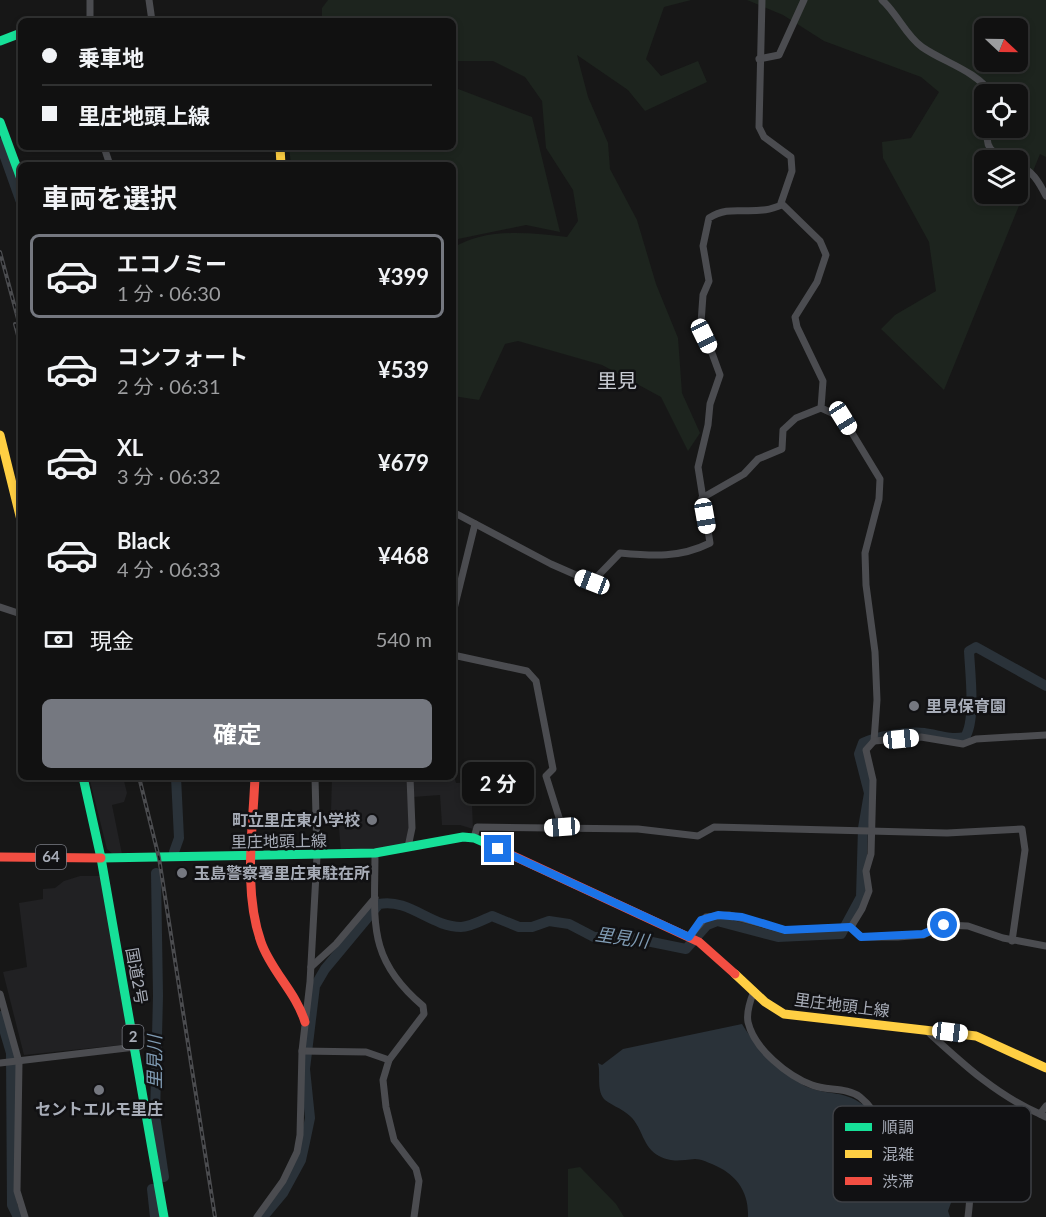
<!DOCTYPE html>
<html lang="ja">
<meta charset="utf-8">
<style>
:root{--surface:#111;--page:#1a1a1a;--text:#f1f3f6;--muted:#9c9d9f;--line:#303131;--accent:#757880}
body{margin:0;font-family:Lato,"Noto Sans JP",sans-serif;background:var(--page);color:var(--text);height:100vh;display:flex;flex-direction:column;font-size:22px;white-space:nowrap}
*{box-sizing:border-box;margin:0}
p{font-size:20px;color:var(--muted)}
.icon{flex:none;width:33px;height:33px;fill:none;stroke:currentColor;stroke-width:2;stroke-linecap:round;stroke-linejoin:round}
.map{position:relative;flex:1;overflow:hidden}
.drawer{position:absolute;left:18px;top:162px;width:438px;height:618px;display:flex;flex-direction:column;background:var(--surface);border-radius:9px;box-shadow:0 3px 9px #0003,0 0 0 2px var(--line)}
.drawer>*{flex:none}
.guide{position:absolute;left:18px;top:18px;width:438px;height:132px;border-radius:9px;box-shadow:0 3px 9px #0003,0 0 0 2px var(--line);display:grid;align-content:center;height:132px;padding:0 24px;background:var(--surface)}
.needle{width:39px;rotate:112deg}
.fabs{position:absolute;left:974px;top:18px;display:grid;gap:12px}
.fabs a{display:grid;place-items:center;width:54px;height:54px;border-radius:9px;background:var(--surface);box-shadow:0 3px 9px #0003,0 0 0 2px var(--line);font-size:30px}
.end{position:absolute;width:27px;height:27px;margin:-14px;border:8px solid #1a73e8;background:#fff;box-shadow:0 0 0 3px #fff}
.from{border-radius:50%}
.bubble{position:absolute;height:42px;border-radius:9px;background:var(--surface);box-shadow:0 3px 9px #0003,0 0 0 2px var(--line);font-size:20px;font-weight:700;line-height:42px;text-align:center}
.car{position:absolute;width:18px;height:36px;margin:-18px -9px;border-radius:8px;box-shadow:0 0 4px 2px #0007;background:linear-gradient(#fff 24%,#345 0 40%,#fff 0 76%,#345 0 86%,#fff 0)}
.guide b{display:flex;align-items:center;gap:21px;height:57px;font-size:22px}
.guide b+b{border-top:2px solid var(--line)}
.guide i{width:15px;height:15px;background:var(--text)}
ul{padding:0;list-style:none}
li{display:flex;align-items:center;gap:18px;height:84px;margin:0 12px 9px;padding:0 12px;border:3px solid transparent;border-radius:9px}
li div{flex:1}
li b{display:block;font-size:22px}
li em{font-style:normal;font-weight:700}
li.on{border-color:var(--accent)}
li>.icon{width:54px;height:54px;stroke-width:1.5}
h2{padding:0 24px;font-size:27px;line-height:72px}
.pay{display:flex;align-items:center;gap:15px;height:66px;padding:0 24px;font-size:22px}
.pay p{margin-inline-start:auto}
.cta{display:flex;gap:12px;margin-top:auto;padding:12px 24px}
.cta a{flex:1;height:69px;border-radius:9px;background:var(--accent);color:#fff;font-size:24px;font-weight:700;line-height:69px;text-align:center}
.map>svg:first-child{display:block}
.built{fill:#212123}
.green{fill:#1d241e;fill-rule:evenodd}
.water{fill:#2a3239}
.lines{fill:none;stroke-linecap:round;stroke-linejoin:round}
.river{stroke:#2a3239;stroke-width:10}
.street{stroke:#4b4c50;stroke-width:7}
.fast{stroke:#16e098;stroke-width:9}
.slow{stroke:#ffcf43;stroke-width:9}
.jam{stroke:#f24e42;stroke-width:9}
.rail-casing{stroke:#4b4c4f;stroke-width:4}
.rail{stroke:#111113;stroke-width:1.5;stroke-dasharray:4.5;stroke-linecap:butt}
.route{stroke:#1a73e8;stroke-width:8}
.poi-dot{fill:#757880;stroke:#111113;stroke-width:2}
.labels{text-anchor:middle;stroke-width:5;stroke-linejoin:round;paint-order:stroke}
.shield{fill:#111113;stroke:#7b7e86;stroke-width:1.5}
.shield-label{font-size:15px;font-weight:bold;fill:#a8adb8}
.poi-label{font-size:16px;font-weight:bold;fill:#a8adb8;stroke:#111113;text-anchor:start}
.street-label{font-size:16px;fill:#a8adb8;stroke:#111113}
.water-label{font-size:18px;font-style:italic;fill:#7f9bb3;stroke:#111113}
.quarter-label{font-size:20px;fill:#c9ccd4;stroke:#111113}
.key{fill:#111113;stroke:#3e4045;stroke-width:1.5}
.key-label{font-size:16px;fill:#a8adb8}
</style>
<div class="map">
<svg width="1046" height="1217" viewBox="0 0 1046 1217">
<rect width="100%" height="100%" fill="#171717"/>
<g class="built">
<polygon points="453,771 456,783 471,782 473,829 460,825 442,825 440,795 413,797 412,777 453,777"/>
<polygon points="89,777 123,777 127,793 124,802 112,805 122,854 113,854 107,849"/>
<polygon points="332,777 408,777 410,834 406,844 381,849 341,852 339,828 331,811"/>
<polygon points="80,876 102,876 130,1044 24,1055 3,972 27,967 19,903 43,899 43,889 55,888 64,881"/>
</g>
<g class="green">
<path d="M328 0H691L664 7 646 59 661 76 698 61 707 82 645 111 628 90 577 55 588 97 608 143 610 169 637 220 656 284 678 338 682 393 700 433 688 451 661 397 602 365 518 341 505 344 479 400 453 396V248C486 227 531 233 567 237L578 221 573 190 546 148 542 101 525 77 493 61H453V21H322V8Z"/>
<path d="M747 0H1046V157L1040 154 944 390 881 329 895 315 936 291 929 242 883 158 882 142 911 138 939 92 921 77 824 41 783 15ZM984 28H1017V62H984ZM984 94H1017V128H984ZM984 160H1017V194H984Z"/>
<polygon points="453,87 532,117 560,232 526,225 453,240 453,165 291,165 289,147 453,147"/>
<polygon points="580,1167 616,1204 624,1217 568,1217 568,1169"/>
</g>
<path class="water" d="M742 1024C752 1042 789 1080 810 1088 830 1095 844 1091 862 1104L864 1102 881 1126 880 1129 894 1152 910 1164 937 1171 936 1177 942 1179 947 1186V1194L952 1200 948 1211 950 1217H748C749 1191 736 1174 712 1164 707 1162 701 1159 695 1159 681 1160 673 1163 659 1156 642 1147 643 1128 630 1116 623 1109 607 1103 604 1099 596 1089 601 1073 598 1063L602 1065 623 1049Z"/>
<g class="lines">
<g class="river">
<polyline points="0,143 21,202"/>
<polyline points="174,852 179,838 176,777"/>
<polyline points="156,873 158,996 155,1116 164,1177"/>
<polyline points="0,1016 11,1053 12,1205 18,1217"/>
<polyline points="152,1189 155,1217"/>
<path d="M263 1217 283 1193 301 1160 305 1142 310 1118 305 1069 315 986 325 969 379 904C409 898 431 927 461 927 470 927 483 920 492 916L519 927H532L549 921 569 924 594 937H627L686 949 707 925 717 921 778 937 841 934 861 897 863 828 869 793 859 754 863 743C876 736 910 731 924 733 939 735 949 740 965 737 976 721 970 672 969 651L976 647 1046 686"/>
</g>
<g class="street">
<polyline points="90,0 90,21"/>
<polyline points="149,0 152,21"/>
<polyline points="762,0 759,127 764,137 791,157 792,171 781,203 820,241 826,255 817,282 795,317 797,327 823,381 821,408 843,418 880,479 879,499 865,553 866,585 875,652 877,700 874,741 866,750 873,780 871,854 866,871 869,891 862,909 851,927"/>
<path d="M882 0C897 13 906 36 922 47 945 63 975 70 992 94"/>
<polyline points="759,59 779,55 804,0"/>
<path d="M989 128C983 147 992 153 1009 160"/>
<polyline points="104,147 110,165"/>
<path d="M1017 164C1032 170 1039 182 1046 196"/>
<polyline points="702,498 744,474 758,459 782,449 783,430 796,418 821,408"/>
<path d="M453 512 551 564 592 582 620 553C653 556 680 558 710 543L698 467 708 425 710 404 720 375 701 323 703 295 709 281 703 246 709 218C728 206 742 213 763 210 769 210 776 207 782 205"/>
<polyline points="0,607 21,614"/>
<polyline points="453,613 475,524"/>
<polyline points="453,655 527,671 536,681 553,769 546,776 562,827"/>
<polyline points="874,741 921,737 963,744 976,739 1046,735"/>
<polyline points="474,838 477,827 638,829 698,836 714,827 947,833 1022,829 1025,850 1012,941"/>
<polyline points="408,847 412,828 410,777"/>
<path d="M375 853C375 921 366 958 423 1006L424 1014 389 1060 383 1080 386 1107 394 1140 416 1169 419 1181 414 1217"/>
<polyline points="689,937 706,917 729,915 785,930 851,927 861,937 898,937 923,935 944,925 968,926 1003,938 1046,946"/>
<polyline points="311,967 336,944 375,898"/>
<path d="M754 991C750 1001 746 1012 748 1022 754 1049 788 1076 812 1085 826 1091 847 1087 860 1097 882 1114 886 1145 911 1160 915 1163 920 1163 924 1164 966 1173 974 1170 968 1217"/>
<polyline points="0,994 19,1062 17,1191 25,1217"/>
<path d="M927 1031C962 1063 996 1095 1040 1114"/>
<polyline points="302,1051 366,1052 389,1060"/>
<polyline points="0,1063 135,1047"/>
<polyline points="1046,1106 1040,1114 1046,1117"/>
<polyline points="257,1217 283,1181 297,1152 300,1135 302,1051 310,982 317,856 315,777"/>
</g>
<g class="fast">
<polyline points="0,41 21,33"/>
<polyline points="0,122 21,179"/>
<polyline points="83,777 101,858 164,1217"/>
<polyline points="101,858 375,853 463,837 474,838 490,845"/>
</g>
<g class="slow">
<polyline points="280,147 281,165"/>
<polyline points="0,435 21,520"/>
<polyline points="735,974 765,1002 784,1014 976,1036 1046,1068"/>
</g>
<g class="jam">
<path d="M255 777C253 829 243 891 261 942 271 971 296 992 305 1022"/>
<polyline points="490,845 699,942 735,974"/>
<polyline points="0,857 101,858"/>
</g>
<g class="rail-casing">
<g id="rail">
<polyline points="0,252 21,330"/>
<polyline points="15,324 21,347"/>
<polyline points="139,777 159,858 215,1217"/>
</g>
</g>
<use href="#rail" class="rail"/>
</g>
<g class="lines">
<polyline class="route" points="498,849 689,937 701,920 718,915 742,917 785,930 850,927 861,937 923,934 944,925"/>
</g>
<g class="poi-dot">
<circle cx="914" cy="706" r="6"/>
<circle cx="372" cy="820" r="6"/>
<circle cx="182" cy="873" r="6"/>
<circle cx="99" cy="1090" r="6"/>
</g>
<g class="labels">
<g class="shield">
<rect x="36" y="845" width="30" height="24" rx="4.5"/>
<rect x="122.5" y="1025" width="21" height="24" rx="4.5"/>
</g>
<g class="shield-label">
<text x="51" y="862">64</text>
<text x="133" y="1042">2</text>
</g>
<g class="poi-label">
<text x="926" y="712">里見保育園</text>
<text x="360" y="826" text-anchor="end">町立里庄東小学校</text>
<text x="194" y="879">玉島警察署里庄東駐在所</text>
<text x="99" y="1115" text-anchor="middle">セントエルモ里庄</text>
</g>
<g class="street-label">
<text transform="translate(279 841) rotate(-1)" y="6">里庄地頭上線</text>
<text transform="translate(137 976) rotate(80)" y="6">国道2号</text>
<text transform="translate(842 1005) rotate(7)" y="6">里庄地頭上線</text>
</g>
<g class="water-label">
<text transform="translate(622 938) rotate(8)" y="6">里見川</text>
<text transform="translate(155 1062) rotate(-90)" y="6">里見川</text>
</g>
<g class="quarter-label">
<text x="617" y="388">里見</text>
</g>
</g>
<rect x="833" y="1106" width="198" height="96" rx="9" class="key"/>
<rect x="845" y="1123" width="27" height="8" fill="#16e098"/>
<rect x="845" y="1150" width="27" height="8" fill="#ffcf43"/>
<rect x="845" y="1177" width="27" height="8" fill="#f24e42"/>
<g class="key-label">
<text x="882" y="1133">順調</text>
<text x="882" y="1160">混雑</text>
<text x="882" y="1187">渋滞</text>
</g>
</svg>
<div class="fabs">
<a><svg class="needle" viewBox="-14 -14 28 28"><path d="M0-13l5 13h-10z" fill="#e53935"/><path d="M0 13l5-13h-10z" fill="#9c9d9f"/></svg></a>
<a><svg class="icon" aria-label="locate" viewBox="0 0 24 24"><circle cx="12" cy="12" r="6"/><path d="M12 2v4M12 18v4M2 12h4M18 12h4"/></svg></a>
<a><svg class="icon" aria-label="layers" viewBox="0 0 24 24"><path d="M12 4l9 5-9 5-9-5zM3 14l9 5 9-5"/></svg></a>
</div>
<i class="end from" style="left:944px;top:925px"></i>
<i class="end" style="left:498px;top:849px"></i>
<div class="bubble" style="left:462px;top:762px;width:72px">2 分</div>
<i class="car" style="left:704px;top:336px;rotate:154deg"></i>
<i class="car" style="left:843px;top:418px;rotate:148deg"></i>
<i class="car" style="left:705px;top:516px;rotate:170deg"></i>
<i class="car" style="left:592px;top:582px;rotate:291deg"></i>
<i class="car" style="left:901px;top:739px;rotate:84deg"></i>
<i class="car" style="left:562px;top:827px;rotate:266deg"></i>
<i class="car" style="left:950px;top:1032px;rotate:97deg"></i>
<div class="guide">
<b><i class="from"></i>乗車地</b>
<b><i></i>里庄地頭上線</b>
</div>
<section class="drawer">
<h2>車両を選択</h2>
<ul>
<li class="on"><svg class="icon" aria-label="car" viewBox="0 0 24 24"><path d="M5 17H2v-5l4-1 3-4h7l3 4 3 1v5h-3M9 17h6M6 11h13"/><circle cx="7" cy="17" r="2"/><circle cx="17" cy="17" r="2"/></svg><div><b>エコノミー</b><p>1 分 · 06:30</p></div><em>¥399</em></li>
<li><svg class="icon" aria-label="car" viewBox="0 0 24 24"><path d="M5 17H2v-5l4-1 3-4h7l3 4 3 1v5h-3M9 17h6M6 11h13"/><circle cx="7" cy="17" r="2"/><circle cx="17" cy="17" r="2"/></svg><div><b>コンフォート</b><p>2 分 · 06:31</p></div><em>¥539</em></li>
<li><svg class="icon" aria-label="car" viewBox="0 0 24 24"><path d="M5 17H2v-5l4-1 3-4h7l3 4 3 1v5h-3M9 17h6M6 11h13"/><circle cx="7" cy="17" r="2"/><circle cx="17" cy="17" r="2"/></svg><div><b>XL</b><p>3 分 · 06:32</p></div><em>¥679</em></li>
<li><svg class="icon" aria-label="car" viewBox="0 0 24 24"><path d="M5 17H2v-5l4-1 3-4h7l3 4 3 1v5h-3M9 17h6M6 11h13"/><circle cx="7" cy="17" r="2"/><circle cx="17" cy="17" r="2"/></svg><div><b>Black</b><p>4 分 · 06:33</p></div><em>¥468</em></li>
</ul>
<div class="pay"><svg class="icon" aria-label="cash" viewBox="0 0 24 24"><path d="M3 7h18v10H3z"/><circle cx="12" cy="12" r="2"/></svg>現金<p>540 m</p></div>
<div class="cta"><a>確定</a></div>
</section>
</div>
